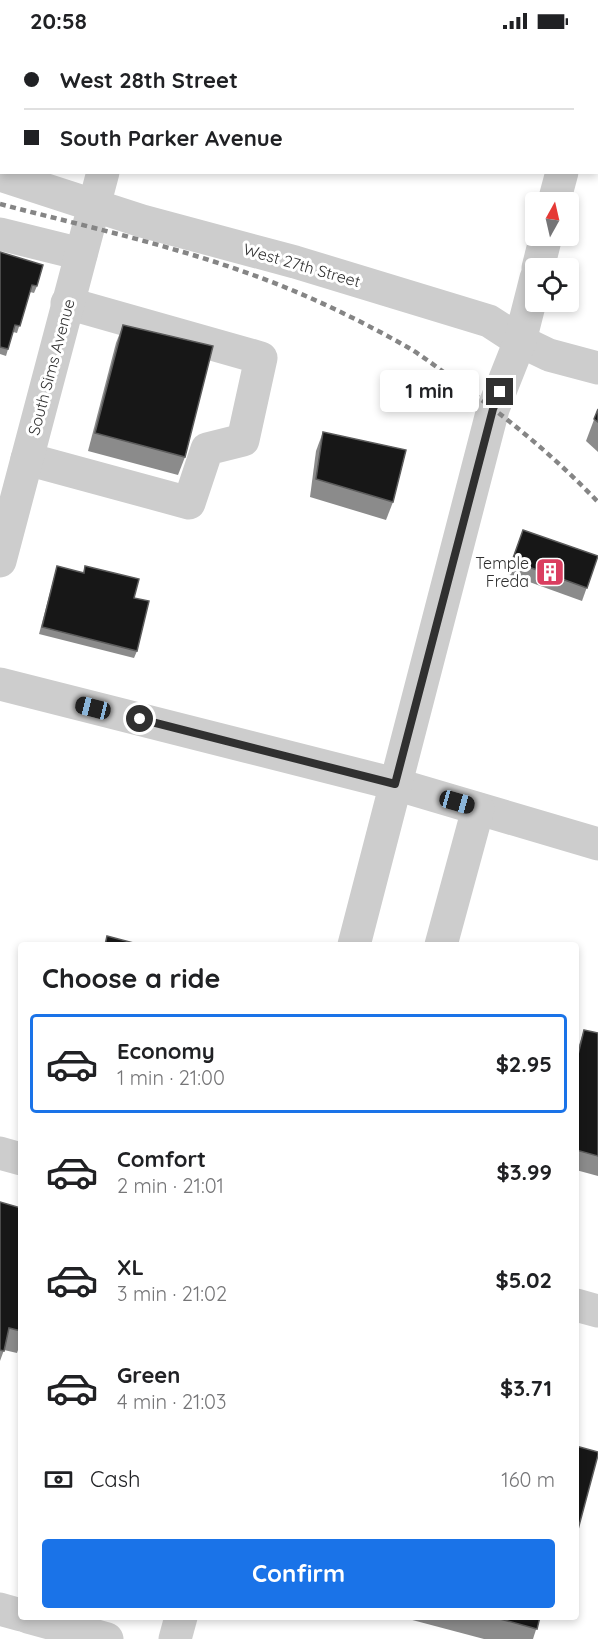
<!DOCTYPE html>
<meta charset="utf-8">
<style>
:root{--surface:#fff;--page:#f2f2f2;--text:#202124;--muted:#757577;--line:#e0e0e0;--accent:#1a73e8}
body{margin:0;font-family:Quicksand,sans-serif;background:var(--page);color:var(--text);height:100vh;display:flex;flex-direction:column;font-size:22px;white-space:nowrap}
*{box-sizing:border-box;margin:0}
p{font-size:20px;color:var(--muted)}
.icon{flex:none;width:33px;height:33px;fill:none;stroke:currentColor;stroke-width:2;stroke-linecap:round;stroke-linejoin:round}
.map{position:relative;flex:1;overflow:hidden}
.side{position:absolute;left:18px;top:900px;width:561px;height:678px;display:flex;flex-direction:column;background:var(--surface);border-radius:6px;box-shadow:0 3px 9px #0003}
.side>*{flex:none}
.banner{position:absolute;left:0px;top:0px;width:598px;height:132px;box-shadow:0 3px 9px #0003;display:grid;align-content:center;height:132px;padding:0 24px;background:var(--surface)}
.needle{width:39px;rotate:8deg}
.fabs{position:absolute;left:525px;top:150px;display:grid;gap:12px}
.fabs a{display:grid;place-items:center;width:54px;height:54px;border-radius:6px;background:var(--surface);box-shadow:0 3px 9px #0003;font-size:30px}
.end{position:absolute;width:27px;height:27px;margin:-14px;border:8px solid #303030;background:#fff;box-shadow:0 0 0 3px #fff}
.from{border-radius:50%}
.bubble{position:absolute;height:42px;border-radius:6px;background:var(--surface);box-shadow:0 3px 9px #0003;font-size:20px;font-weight:800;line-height:42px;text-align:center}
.car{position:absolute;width:18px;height:36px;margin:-18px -9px;border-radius:8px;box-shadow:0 0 4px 2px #0007;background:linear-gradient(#222 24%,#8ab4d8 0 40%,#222 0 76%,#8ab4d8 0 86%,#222 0)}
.banner b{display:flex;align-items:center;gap:21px;height:57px;font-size:22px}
.banner b+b{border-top:2px solid var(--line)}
.banner i{width:15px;height:15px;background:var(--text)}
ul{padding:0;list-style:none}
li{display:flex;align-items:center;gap:18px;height:99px;margin:0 12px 9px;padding:0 12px;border:3px solid transparent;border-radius:6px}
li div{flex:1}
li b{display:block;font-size:22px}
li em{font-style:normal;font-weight:800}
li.on{border-color:var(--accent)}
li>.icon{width:54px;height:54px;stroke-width:1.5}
h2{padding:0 24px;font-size:27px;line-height:72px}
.pay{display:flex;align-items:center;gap:15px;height:66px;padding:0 24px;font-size:22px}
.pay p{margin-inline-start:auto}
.cta{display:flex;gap:12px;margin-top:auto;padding:12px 24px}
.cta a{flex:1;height:69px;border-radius:6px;background:var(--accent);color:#fff;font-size:24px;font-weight:800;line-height:69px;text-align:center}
.status{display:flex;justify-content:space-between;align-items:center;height:42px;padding:0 30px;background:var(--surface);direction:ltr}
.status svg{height:16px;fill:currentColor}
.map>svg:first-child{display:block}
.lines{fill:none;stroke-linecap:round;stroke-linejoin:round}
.minor{stroke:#cdcdcd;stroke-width:33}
.rail{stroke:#858585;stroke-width:4.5;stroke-dasharray:6 4.5;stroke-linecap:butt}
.wall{fill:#8b8b8b}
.building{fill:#171717;stroke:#5d5d5d;stroke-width:1.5}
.route{stroke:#303030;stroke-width:8}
.labels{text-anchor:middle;stroke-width:6;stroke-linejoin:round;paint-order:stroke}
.street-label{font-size:16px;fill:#303030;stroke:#fff}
.poi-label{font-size:16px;fill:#303030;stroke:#fff;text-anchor:end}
</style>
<div class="status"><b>20:58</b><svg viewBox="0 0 49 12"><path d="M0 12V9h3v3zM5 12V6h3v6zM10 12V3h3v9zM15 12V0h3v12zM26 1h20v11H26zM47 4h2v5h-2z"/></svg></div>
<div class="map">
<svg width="598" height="1597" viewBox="0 0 598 1597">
<rect width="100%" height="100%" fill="#fff"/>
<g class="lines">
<g class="minor">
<polyline points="123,0 129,2"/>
<polyline points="594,2 595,0"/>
<polyline points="0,133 142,179 295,220 489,279 520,299 549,313 598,326"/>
<polyline points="554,160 562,130"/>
<polyline points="0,192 81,212"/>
<polyline points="538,226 546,194"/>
<polyline points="27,417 189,461 207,407 243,398 261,316 67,261"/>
<polyline points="0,519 103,130"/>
<polyline points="0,642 395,742 598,802"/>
<polyline points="354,903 493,367 520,299 536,236"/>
<polyline points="441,903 478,767"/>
<polyline points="0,1111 21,1117"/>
<polyline points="576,1263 598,1269"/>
<polyline points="0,1567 21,1573"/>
<polyline points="28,1575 107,1597"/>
<polyline points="175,1597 181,1575"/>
</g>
<path class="rail" d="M0 162C84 184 171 203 253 233 306 252 360 278 409 306 424 315 439 327 453 337 505 374 554 414 598 460"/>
</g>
<g class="wall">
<polygon points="0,210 37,244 34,251 30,250 17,291 13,290 6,314 0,312"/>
<polygon points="123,283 185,415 178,433 88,409 116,301"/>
<polygon points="598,367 598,410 586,399"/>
<polygon points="323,390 393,460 386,478 310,455 316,409"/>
<polygon points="523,488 598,514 582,559 507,532"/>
<polygon points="57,524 83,531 85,524 134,556 137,609 134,616 39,592"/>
<polygon points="584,988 598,991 598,1134 576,1128 576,1012"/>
<polygon points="0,1160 21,1166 21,1299 17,1311 4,1308 0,1319"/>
<polygon points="401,1575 540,1575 533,1597 484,1597"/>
</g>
<g class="building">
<polygon points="0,210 43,223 37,244 32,243 20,284 15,283 8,307 0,305"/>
<polygon points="123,283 213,304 185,415 95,391"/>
<polygon points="598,367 598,380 594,377"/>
<polygon points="323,390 406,408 393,460 316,437"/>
<polygon points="523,488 598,514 587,546 512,519"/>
<polygon points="57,524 84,531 85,524 139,537 134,556 149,559 137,609 42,585"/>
<polygon points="107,894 141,903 105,903"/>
<polygon points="584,988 598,991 598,1114 576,1108 576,1021"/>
<polygon points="0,1160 21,1166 21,1289 9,1286 4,1309 0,1308"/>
<polygon points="576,1404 598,1410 598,1413 576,1495"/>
<polygon points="493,1575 540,1575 537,1587"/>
</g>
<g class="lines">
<polyline class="route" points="140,677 395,742 493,367 500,350"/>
</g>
<defs>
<g id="building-square" transform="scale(1.5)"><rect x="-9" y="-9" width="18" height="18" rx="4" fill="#da3e60" stroke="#fff"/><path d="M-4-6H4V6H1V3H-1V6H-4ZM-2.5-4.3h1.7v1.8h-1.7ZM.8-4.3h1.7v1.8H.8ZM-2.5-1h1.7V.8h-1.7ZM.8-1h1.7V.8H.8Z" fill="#fff"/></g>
</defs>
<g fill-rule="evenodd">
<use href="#building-square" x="550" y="530"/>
</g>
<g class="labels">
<g class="street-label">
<text transform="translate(302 223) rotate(16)" y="6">West 27th Street</text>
<text transform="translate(51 325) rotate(-75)" y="6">South Sims Avenue</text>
</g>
<g class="poi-label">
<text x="529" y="527">Temple<tspan x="529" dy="18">Freda</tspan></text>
</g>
</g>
</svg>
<div class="fabs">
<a><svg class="needle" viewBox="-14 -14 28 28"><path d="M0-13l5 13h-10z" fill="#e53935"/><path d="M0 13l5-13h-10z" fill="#757577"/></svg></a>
<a><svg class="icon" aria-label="locate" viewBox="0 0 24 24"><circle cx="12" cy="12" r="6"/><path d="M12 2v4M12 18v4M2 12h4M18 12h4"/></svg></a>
</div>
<i class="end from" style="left:140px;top:677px"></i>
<i class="end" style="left:500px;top:350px"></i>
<div class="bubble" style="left:380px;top:328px;width:99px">1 min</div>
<i class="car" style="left:93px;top:666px;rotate:284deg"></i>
<i class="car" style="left:457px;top:760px;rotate:106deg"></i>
<div class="banner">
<b><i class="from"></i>West 28th Street</b>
<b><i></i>South Parker Avenue</b>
</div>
<section class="side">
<h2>Choose a ride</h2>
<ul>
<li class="on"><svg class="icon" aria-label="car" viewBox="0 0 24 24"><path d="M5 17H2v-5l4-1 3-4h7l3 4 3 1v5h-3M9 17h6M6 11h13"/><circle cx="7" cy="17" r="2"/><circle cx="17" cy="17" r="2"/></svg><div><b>Economy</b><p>1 min · 21:00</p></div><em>$2.95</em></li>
<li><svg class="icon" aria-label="car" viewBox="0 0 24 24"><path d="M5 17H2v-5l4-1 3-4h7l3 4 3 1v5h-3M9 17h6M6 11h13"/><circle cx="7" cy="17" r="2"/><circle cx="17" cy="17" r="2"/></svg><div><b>Comfort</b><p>2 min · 21:01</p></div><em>$3.99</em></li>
<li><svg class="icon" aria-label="car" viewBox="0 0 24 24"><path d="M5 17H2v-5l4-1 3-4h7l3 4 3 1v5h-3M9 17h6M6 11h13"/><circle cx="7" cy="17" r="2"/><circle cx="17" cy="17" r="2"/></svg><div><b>XL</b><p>3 min · 21:02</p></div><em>$5.02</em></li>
<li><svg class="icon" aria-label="car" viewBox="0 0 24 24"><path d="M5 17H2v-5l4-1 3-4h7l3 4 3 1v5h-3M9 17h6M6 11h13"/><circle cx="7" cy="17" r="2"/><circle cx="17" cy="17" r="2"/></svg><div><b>Green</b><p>4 min · 21:03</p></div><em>$3.71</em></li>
</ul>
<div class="pay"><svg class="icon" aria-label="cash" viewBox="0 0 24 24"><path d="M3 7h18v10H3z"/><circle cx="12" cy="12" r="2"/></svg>Cash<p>160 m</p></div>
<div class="cta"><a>Confirm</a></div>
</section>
</div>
